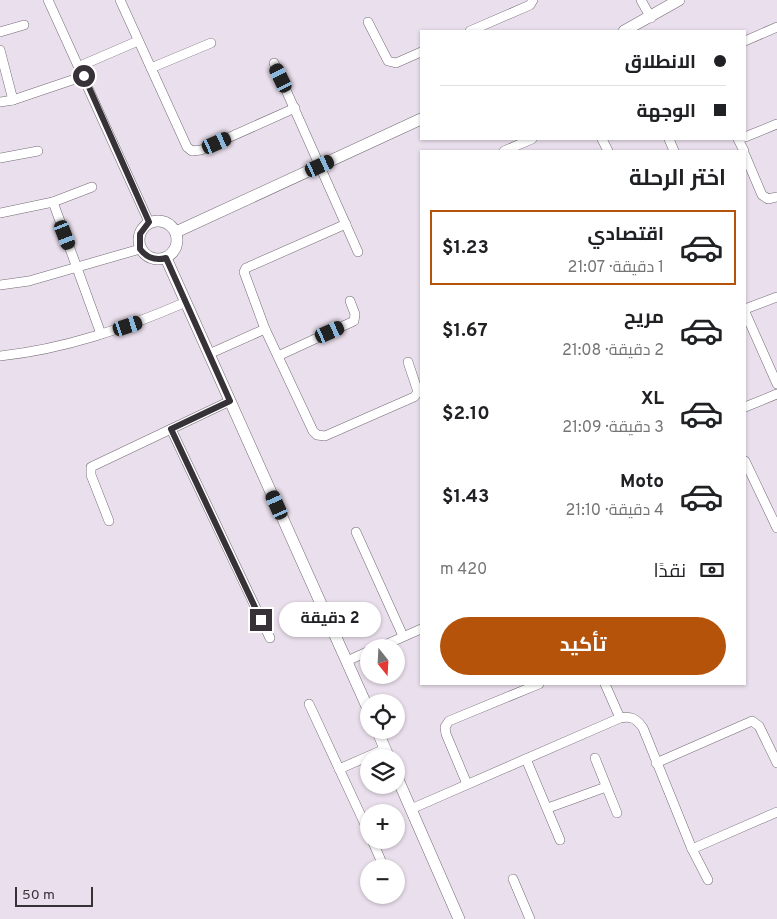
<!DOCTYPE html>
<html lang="ar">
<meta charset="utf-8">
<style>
:root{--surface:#fff;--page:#f6f6f6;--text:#202124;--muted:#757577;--line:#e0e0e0;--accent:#b45309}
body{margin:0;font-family:Overpass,Cairo,sans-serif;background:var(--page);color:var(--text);direction:rtl;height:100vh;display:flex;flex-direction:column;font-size:19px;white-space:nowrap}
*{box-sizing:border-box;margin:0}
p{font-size:16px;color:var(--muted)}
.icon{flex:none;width:28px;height:28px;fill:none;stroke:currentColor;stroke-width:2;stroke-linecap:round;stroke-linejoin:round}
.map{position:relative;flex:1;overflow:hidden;direction:ltr}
.details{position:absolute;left:420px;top:150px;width:326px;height:535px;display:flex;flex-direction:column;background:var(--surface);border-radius:0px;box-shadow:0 1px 4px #0004;direction:rtl}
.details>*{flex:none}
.hud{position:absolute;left:420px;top:30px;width:326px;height:110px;border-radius:0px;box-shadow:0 1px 4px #0004;direction:rtl;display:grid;align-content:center;height:110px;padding:0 20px;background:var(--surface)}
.needle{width:32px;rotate:162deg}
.tools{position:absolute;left:360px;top:639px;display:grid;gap:10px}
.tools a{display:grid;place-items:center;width:45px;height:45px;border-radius:50%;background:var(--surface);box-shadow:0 1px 4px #0004;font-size:25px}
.scale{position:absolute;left:15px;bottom:12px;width:78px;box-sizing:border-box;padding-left:5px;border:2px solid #363237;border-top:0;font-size:14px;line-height:18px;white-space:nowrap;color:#363237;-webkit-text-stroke:4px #eadfec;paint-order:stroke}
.end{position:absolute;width:22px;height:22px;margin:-11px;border:6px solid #363237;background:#fff;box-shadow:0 0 0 2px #fff}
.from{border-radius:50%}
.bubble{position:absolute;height:35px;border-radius:18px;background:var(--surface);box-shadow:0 1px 4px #0004;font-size:16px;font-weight:700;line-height:35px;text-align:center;direction:rtl}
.car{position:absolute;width:15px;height:30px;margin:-15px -8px;border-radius:6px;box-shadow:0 0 4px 1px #0007;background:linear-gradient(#222 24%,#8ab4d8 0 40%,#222 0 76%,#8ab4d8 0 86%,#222 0)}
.hud b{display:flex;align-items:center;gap:18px;height:48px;font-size:19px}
.hud b+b{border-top:1px solid var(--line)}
.hud i{width:12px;height:12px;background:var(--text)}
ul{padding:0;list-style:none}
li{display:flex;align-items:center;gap:15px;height:75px;margin:0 10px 8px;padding:0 10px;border:2px solid transparent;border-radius:0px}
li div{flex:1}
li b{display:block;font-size:19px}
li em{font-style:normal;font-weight:700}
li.active{border-color:var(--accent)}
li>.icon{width:45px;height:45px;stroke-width:1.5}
h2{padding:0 20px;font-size:22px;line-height:60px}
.pay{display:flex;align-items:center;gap:12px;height:55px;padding:0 20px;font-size:19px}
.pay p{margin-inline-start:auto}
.cta{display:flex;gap:10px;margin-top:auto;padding:10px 20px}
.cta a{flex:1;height:58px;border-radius:30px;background:var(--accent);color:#fff;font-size:20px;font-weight:700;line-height:58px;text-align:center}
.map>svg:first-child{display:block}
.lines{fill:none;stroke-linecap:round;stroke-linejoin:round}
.street-casing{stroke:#736a75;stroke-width:10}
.secondary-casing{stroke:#736a75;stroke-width:12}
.street{stroke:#fff;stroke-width:9}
.secondary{stroke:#fff;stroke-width:11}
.route{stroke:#363237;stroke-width:6}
</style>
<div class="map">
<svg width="777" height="919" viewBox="0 0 777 919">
<rect width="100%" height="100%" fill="#eadfec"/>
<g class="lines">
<g class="street-casing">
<g id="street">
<polyline points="48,0 149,222"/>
<polyline points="120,0 187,147 192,151 201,150 295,108"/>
<polyline points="641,0 651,18"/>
<polyline points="368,22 388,61 396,63 421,52"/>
<polyline points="470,31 530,5 533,0"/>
<polyline points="0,32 24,25"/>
<polyline points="745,41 777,27"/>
<polyline points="0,50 13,100"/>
<polyline points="274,63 358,252"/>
<polyline points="80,66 138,41"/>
<polyline points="151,68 211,43"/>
<polyline points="0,102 13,100 84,76"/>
<polyline points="745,137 777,124"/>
<polyline points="602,139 608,151"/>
<polyline points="669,139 674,151"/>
<polyline points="738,139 744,151"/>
<polyline points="504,151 532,139"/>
<polyline points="745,155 762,195 768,199 777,197"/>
<polyline points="0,158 38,151"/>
<polyline points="53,202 101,334"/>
<polyline points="0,213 53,202 92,187"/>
<polyline points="346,224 246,268 244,272 265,329 313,431 317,435 325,436 414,397 418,392 408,362"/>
<polyline points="0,285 29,281 140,249"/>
<polyline points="745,309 777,297"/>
<polyline points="745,312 777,384"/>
<polyline points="209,354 265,329"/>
<path d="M0 356C65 349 126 328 186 302"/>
<polyline points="278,356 354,321 355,314 350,301"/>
<polyline points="745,407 777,394"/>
<polyline points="171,429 270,638"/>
<polyline points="745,461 777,528"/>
<polyline points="109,521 91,475 91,467 230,401"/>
<polyline points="356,532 403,636"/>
<polyline points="378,648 421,629"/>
<polyline points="347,661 369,651"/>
<polyline points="605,684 620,718"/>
<polyline points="309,704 369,833"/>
<polyline points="595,758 617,813"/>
<polyline points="526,759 560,840"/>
<polyline points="656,763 752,721 759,726 777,763"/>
<polyline points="339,769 385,749"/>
<polyline points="467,784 446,734 445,727 449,721 539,684"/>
<polyline points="548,808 606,787"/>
<path d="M411 809 620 718C631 716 636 718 643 728L692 849 708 880"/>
<polyline points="372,840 382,863"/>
<polyline points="692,849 777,812"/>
<polyline points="513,879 530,919"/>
</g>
</g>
<g class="secondary-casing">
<g id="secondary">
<polyline points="624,31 679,0"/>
<circle cx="158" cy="240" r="19"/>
<polyline points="176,232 421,119"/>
<polyline points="166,258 369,711"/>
<polyline points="377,730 389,758"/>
<polyline points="396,775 459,919"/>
</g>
</g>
<use href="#street" class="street"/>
<use href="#secondary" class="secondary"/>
</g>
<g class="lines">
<path class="route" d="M84 76 149 222 140 234V249C147 258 155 261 166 258L230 401 171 429 261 620"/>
</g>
</svg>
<div class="tools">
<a><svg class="needle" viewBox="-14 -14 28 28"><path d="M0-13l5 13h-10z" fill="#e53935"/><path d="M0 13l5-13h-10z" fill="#757577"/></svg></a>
<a><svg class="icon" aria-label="locate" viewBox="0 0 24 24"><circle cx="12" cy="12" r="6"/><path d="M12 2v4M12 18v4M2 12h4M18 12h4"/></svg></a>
<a><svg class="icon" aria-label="layers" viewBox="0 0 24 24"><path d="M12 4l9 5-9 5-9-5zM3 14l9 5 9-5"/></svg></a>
<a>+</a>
<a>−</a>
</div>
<div class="scale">50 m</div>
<i class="end from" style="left:84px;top:76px"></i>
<i class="end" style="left:261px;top:620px"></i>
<div class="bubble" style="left:279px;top:602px;width:102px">2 دقيقة</div>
<i class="car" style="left:281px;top:78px;rotate:334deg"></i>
<i class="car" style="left:217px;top:143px;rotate:66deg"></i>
<i class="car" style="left:320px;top:166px;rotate:65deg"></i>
<i class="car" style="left:65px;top:235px;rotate:159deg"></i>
<i class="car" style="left:128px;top:326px;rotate:72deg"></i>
<i class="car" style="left:330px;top:332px;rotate:66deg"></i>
<i class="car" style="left:277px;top:505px;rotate:336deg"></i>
<div class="hud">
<b><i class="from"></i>الانطلاق</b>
<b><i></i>الوجهة</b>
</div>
<section class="details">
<h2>اختر الرحلة</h2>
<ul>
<li class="active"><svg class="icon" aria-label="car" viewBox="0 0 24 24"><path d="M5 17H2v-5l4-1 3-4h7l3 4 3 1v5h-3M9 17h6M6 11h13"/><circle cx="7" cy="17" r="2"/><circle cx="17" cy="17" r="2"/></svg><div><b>اقتصادي</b><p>1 دقيقة · 21:07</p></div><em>$1.23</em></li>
<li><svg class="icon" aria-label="car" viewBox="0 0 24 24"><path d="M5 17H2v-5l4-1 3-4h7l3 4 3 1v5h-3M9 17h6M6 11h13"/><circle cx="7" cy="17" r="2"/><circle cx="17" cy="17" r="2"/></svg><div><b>مريح</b><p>2 دقيقة · 21:08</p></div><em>$1.67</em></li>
<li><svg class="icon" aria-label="car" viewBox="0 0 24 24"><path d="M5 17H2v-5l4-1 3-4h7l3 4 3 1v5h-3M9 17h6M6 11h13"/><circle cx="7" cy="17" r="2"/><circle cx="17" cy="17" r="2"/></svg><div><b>XL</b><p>3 دقيقة · 21:09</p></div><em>$2.10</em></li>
<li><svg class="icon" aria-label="car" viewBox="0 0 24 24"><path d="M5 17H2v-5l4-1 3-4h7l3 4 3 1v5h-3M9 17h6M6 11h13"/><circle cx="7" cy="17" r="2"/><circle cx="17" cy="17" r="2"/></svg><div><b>Moto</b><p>4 دقيقة · 21:10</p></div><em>$1.43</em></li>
</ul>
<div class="pay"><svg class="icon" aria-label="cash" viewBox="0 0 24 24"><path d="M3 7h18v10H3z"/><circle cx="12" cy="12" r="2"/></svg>نقدًا<p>420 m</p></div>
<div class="cta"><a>تأكيد</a></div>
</section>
</div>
